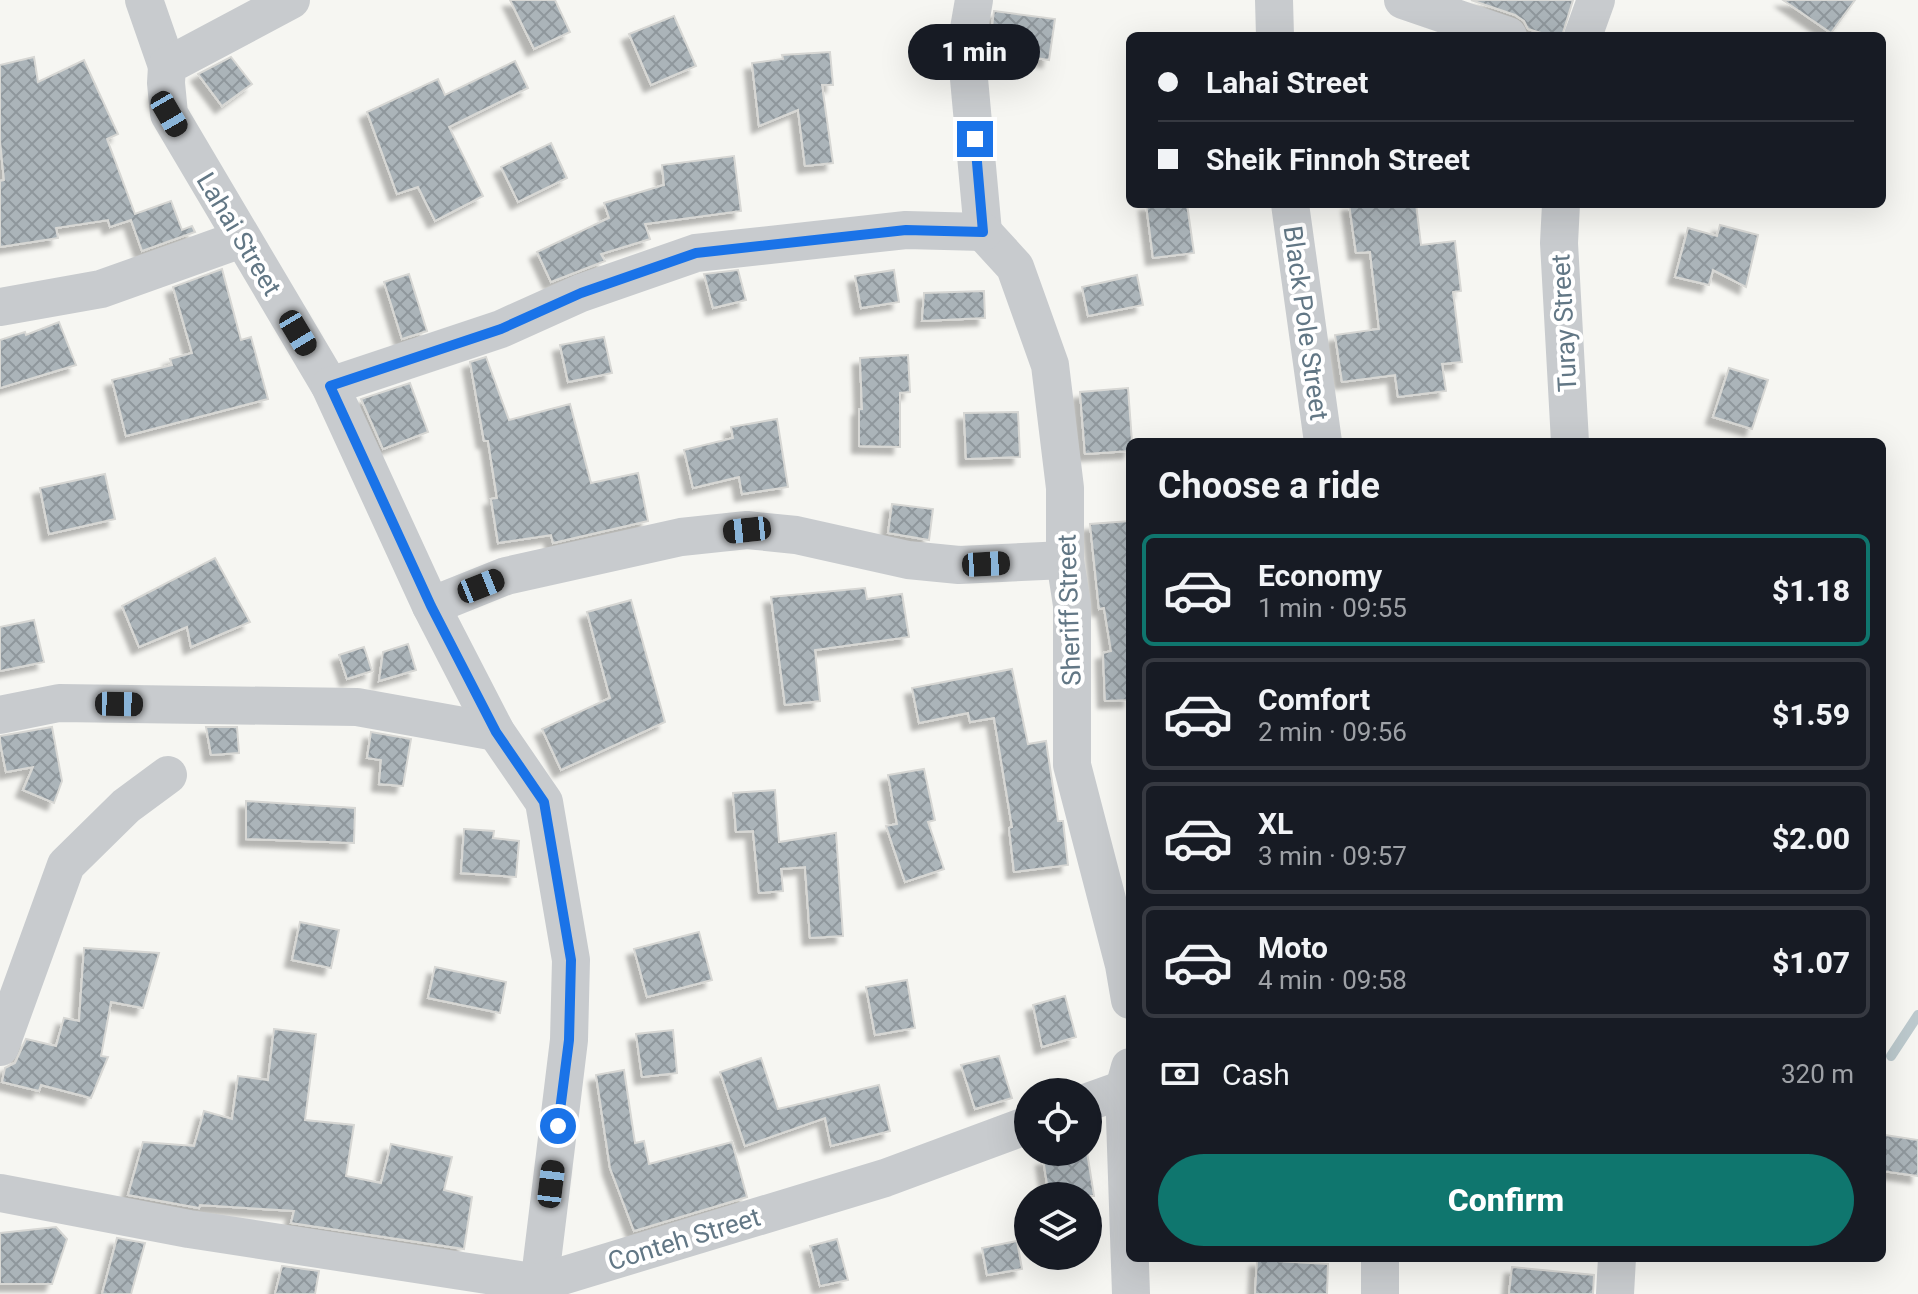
<!DOCTYPE html>
<meta charset="utf-8">
<style>
:root{--surface:#171b24;--page:#20242c;--text:#f1f3f6;--muted:#9ea1a6;--line:#363941;--accent:#0f766e}
body{margin:0;font-family:Roboto,sans-serif;background:var(--page);color:var(--text);height:100vh;display:flex;flex-direction:column;font-size:30px;white-space:nowrap}
*{box-sizing:border-box;margin:0}
p{font-size:26px;color:var(--muted)}
.icon{flex:none;width:44px;height:44px;fill:none;stroke:currentColor;stroke-width:2;stroke-linecap:round;stroke-linejoin:round}
.map{position:relative;flex:1;overflow:hidden}
.panel{position:absolute;left:1126px;top:438px;width:760px;height:824px;display:flex;flex-direction:column;background:var(--surface);border-radius:12px;box-shadow:0 8px 32px #0002}
.panel>*{flex:none}
.guide{position:absolute;left:1126px;top:32px;width:760px;height:176px;border-radius:12px;box-shadow:0 8px 32px #0002;display:grid;align-content:center;height:176px;padding:0 32px;background:var(--surface)}
.tools{position:absolute;left:1014px;top:1078px;display:grid;gap:16px}
.tools a{display:grid;place-items:center;width:88px;height:88px;border-radius:50%;background:var(--surface);box-shadow:0 8px 32px #0002;font-size:40px}
.end{position:absolute;width:36px;height:36px;margin:-18px;border:10px solid #1a73e8;background:#fff;box-shadow:0 0 0 4px #fff}
.from{border-radius:50%}
.bubble{position:absolute;height:56px;border-radius:28px;background:var(--surface);box-shadow:0 8px 32px #0002;font-size:26px;font-weight:800;line-height:56px;text-align:center}
.car{position:absolute;width:24px;height:48px;margin:-24px -12px;border-radius:10px;box-shadow:0 0 6px 2px #0007;background:linear-gradient(#222 24%,#8ab4d8 0 40%,#222 0 76%,#8ab4d8 0 86%,#222 0)}
.guide b{display:flex;align-items:center;gap:28px;height:76px;font-size:30px}
.guide b+b{border-top:2px solid var(--line)}
.guide i{width:20px;height:20px;background:var(--text)}
ul{padding:0;list-style:none}
li{display:flex;align-items:center;gap:24px;height:112px;margin:0 16px 12px;padding:0 16px;border:4px solid var(--line);border-radius:12px}
li div{flex:1}
li b{display:block;font-size:30px}
li em{font-style:normal;font-weight:800}
li.selected{border-color:var(--accent)}
li>.icon{width:72px;height:72px;stroke-width:1.5}
h2{padding:0 32px;font-size:36px;line-height:96px}
.pay{display:flex;align-items:center;gap:20px;height:88px;padding:0 32px;font-size:30px}
.pay p{margin-inline-start:auto}
.cta{display:flex;gap:16px;margin-top:auto;padding:16px 32px}
.cta a{flex:1;height:92px;border-radius:48px;background:var(--accent);color:#fff;font-size:32px;font-weight:800;line-height:92px;text-align:center}
.map>svg:first-child{display:block}
.lines{fill:none;stroke-linecap:round;stroke-linejoin:round}
.stream{stroke:#bcc9cd;stroke-width:10}
.building{fill:url(#building-cross-hatch);stroke:#d7d7d4;stroke-width:2;filter:url(#shadow)}
.minor{stroke:#c8cbce;stroke-width:38}
.route{stroke:#1a73e8;stroke-width:10}
.labels{text-anchor:middle;stroke-width:8;stroke-linejoin:round;paint-order:stroke}
.street-label{font-size:26px;fill:#627785;stroke:#fff}
</style>
<div class="map">
<svg width="1918" height="1294" viewBox="0 0 1918 1294">
<defs>
<pattern id="building-cross-hatch" width="8" height="8" patternUnits="userSpaceOnUse" patternTransform="scale(2)"><rect width="8" height="8" fill="#abb4b9"/><path d="M0 0l8 8M0 8l8-8" fill="none" stroke="#8f979c"/></pattern>
<filter id="shadow"><feDropShadow dx="-7" dy="7" stdDeviation="2" flood-color="#0004"/></filter>
</defs>
<rect width="100%" height="100%" fill="#f6f6f2"/>
<g class="lines">
<polyline class="stream" points="1891,1056 1918,1015"/>
</g>
<g class="building">
<polygon points="510,0 555,0 570,32 534,49"/>
<polygon points="1471,0 1573,0 1562,36 1551,36 1528,29 1524,21 1515,15"/>
<polygon points="1783,0 1855,0 1831,33"/>
<polygon points="994,11 1055,19 1049,60 989,51"/>
<polygon points="674,16 696,66 651,85 629,34"/>
<polygon points="830,52 833,85 822,85 833,163 805,166 798,110 759,126 752,63 783,59 782,55"/>
<polygon points="34,57 38,82 84,60 118,134 107,139 135,214 171,201 182,230 192,226 195,232 142,251 131,220 110,227 108,220 56,228 58,238 0,247 0,181 4,180 0,141 0,65"/>
<polygon points="231,57 252,84 222,106 198,74"/>
<polygon points="515,61 528,88 449,127 483,196 435,221 418,187 397,194 367,112 438,79 445,95"/>
<polygon points="551,143 567,178 518,202 501,167"/>
<polygon points="734,156 741,211 645,224 650,239 601,254 605,261 551,282 537,252 609,218 604,203 664,185 662,165"/>
<polygon points="1146,204 1187,204 1194,253 1153,258"/>
<polygon points="1349,204 1416,204 1421,245 1455,241 1461,291 1453,292 1462,362 1442,364 1446,391 1398,397 1395,375 1342,382 1335,335 1379,329 1370,252 1356,253"/>
<polygon points="1720,225 1758,235 1746,287 1713,270 1709,285 1675,277 1688,228 1717,236"/>
<polygon points="222,269 241,340 251,337 268,399 126,436 112,380 172,365 170,359 192,353 173,287"/>
<polygon points="738,270 746,300 713,308 704,274"/>
<polygon points="894,270 899,302 861,308 855,276"/>
<polygon points="409,274 427,331 402,339 384,282"/>
<polygon points="1137,275 1143,305 1088,316 1082,287"/>
<polygon points="984,291 985,318 922,321 924,293"/>
<polygon points="59,322 76,365 0,388 0,340 25,332 26,335"/>
<polygon points="604,337 612,373 568,382 560,345"/>
<polygon points="908,355 910,392 900,393 900,447 859,446 859,409 862,409 860,358"/>
<polygon points="486,357 509,420 570,404 591,483 638,473 648,521 553,543 551,535 498,543 491,499 497,498 488,441 484,441 470,362"/>
<polygon points="1729,368 1768,380 1752,429 1713,417"/>
<polygon points="410,383 428,432 383,449 361,399"/>
<polygon points="1128,388 1132,442 1130,451 1085,454 1080,392"/>
<polygon points="1018,412 1020,457 966,459 964,413"/>
<polygon points="777,419 788,487 742,494 739,477 693,488 684,450 733,438 731,427"/>
<polygon points="105,474 115,519 49,534 40,488"/>
<polygon points="892,504 933,509 929,540 888,533"/>
<polygon points="1130,521 1130,700 1105,701 1103,653 1111,651 1104,608 1099,609 1090,524"/>
<polygon points="215,558 250,622 191,647 187,627 139,647 122,606"/>
<polygon points="865,588 867,599 902,594 909,637 815,650 820,701 785,705 771,597"/>
<polygon points="631,600 665,722 561,770 542,729 610,698 587,612"/>
<polygon points="34,620 44,662 0,671 0,627"/>
<polygon points="408,644 416,670 379,681 383,652"/>
<polygon points="364,647 372,671 347,679 339,655"/>
<polygon points="1012,669 1028,744 1046,741 1058,821 1063,821 1068,865 1014,872 1009,828 1012,827 994,718 970,722 968,713 919,723 912,688"/>
<polygon points="52,727 62,781 54,803 23,790 33,767 6,772 0,742 0,736"/>
<polygon points="206,727 237,727 239,753 211,755"/>
<polygon points="371,732 411,739 403,786 379,784 381,760 367,758"/>
<polygon points="924,769 935,820 928,822 944,869 905,882 886,826 897,824 888,775"/>
<polygon points="775,790 779,842 836,833 843,936 810,938 805,867 781,869 783,891 759,893 753,831 736,832 733,793"/>
<polygon points="246,801 355,808 354,843 246,839"/>
<polygon points="464,829 494,831 493,838 519,841 516,877 461,873"/>
<polygon points="300,922 339,930 331,968 292,960"/>
<polygon points="699,932 712,980 647,997 634,949"/>
<polygon points="84,948 159,953 143,1008 111,1002 101,1056 108,1057 91,1098 41,1085 39,1091 2,1082 5,1068 15,1063 26,1039 56,1046 64,1018 79,1021"/>
<polygon points="435,967 506,982 500,1013 428,998"/>
<polygon points="907,980 915,1028 875,1035 866,987"/>
<polygon points="1065,996 1076,1037 1042,1047 1033,1005"/>
<polygon points="274,1029 316,1034 305,1120 354,1125 346,1176 381,1183 391,1144 452,1157 444,1190 472,1197 464,1249 291,1223 294,1211 200,1205 199,1208 128,1195 143,1142 194,1146 204,1111 232,1119 238,1076 268,1080"/>
<polygon points="673,1030 677,1073 642,1077 636,1034"/>
<polygon points="999,1056 1012,1098 975,1109 961,1065"/>
<polygon points="761,1058 778,1109 879,1085 890,1131 831,1146 825,1118 745,1146 720,1072"/>
<polygon points="624,1070 635,1143 644,1141 649,1164 732,1142 747,1197 634,1231 610,1168 596,1075"/>
<polygon points="1885,1135 1918,1140 1918,1176 1882,1171"/>
<polygon points="1087,1152 1094,1196 1049,1196 1043,1159"/>
<polygon points="56,1227 67,1239 52,1284 0,1284 0,1233"/>
<polygon points="117,1238 145,1243 131,1294 102,1294"/>
<polygon points="837,1239 848,1280 820,1286 810,1246"/>
<polygon points="1017,1241 1022,1269 987,1275 982,1248"/>
<polygon points="1257,1260 1328,1264 1327,1294 1255,1294"/>
<polygon points="282,1266 319,1271 315,1294 275,1294"/>
<polygon points="1512,1267 1594,1275 1593,1294 1509,1294"/>
</g>
<g class="lines">
<g class="minor">
<polyline points="144,0 167,66"/>
<polyline points="291,0 167,66 166,83 169,114 330,386 431,606 496,732 544,802 571,960 569,1040 538,1294"/>
<polyline points="974,0 966,46 983,232"/>
<polyline points="1274,0 1275,36"/>
<polyline points="1403,0 1508,36"/>
<polyline points="1583,36 1596,0"/>
<polyline points="1290,204 1323,442"/>
<polyline points="1561,204 1559,243 1570,442"/>
<polyline points="983,232 1015,267 1050,365 1065,488 1065,560 1072,605 1072,765 1124,965 1130,1000"/>
<polyline points="0,307 101,289 241,239"/>
<polyline points="330,386 501,329 581,293 696,253 906,230 983,232"/>
<polyline points="431,606 506,576 681,537 747,530 796,535 908,560 959,565 1065,560"/>
<polyline points="0,715 59,703 357,707 496,732"/>
<polyline points="0,1047 66,865 126,806 168,775"/>
<polyline points="1130,1067 1124,1089 1131,1294"/>
<polyline points="1088,1102 1130,1087"/>
<polyline points="0,1193 189,1229 539,1283 885,1178 1028,1125"/>
<polyline points="1380,1294 1380,1258"/>
<polyline points="1615,1294 1617,1258"/>
</g>
</g>
<g class="lines">
<polyline class="route" points="558,1126 569,1040 571,960 544,802 496,732 431,606 330,386 501,329 581,293 696,253 906,230 983,232 975,139"/>
</g>
<g class="labels">
<g class="street-label">
<text transform="translate(239 234) rotate(59)" y="9">Lahai Street</text>
<text transform="translate(1306 323) rotate(82)" y="9">Black Pole Street</text>
<text transform="translate(1564 323) rotate(-93)" y="9">Turay Street</text>
<text transform="translate(1069 610) rotate(-92)" y="9">Sheriff Street</text>
<text transform="translate(684 1239) rotate(-17)" y="9">Conteh Street</text>
</g>
</g>
</svg>
<div class="tools">
<a><svg class="icon" aria-label="locate" viewBox="0 0 24 24"><circle cx="12" cy="12" r="6"/><path d="M12 2v4M12 18v4M2 12h4M18 12h4"/></svg></a>
<a><svg class="icon" aria-label="layers" viewBox="0 0 24 24"><path d="M12 4l9 5-9 5-9-5zM3 14l9 5 9-5"/></svg></a>
</div>
<i class="end from" style="left:558px;top:1126px"></i>
<i class="end" style="left:975px;top:139px"></i>
<div class="bubble" style="left:908px;top:24px;width:132px">1 min</div>
<i class="car" style="left:169px;top:114px;rotate:150deg"></i>
<i class="car" style="left:298px;top:333px;rotate:149deg"></i>
<i class="car" style="left:747px;top:530px;rotate:264deg"></i>
<i class="car" style="left:986px;top:564px;rotate:87deg"></i>
<i class="car" style="left:481px;top:586px;rotate:68deg"></i>
<i class="car" style="left:119px;top:704px;rotate:91deg"></i>
<i class="car" style="left:551px;top:1184px;rotate:7deg"></i>
<div class="guide">
<b><i class="from"></i>Lahai Street</b>
<b><i></i>Sheik Finnoh Street</b>
</div>
<section class="panel">
<h2>Choose a ride</h2>
<ul>
<li class="selected"><svg class="icon" aria-label="car" viewBox="0 0 24 24"><path d="M5 17H2v-5l4-1 3-4h7l3 4 3 1v5h-3M9 17h6M6 11h13"/><circle cx="7" cy="17" r="2"/><circle cx="17" cy="17" r="2"/></svg><div><b>Economy</b><p>1 min · 09:55</p></div><em>$1.18</em></li>
<li><svg class="icon" aria-label="car" viewBox="0 0 24 24"><path d="M5 17H2v-5l4-1 3-4h7l3 4 3 1v5h-3M9 17h6M6 11h13"/><circle cx="7" cy="17" r="2"/><circle cx="17" cy="17" r="2"/></svg><div><b>Comfort</b><p>2 min · 09:56</p></div><em>$1.59</em></li>
<li><svg class="icon" aria-label="car" viewBox="0 0 24 24"><path d="M5 17H2v-5l4-1 3-4h7l3 4 3 1v5h-3M9 17h6M6 11h13"/><circle cx="7" cy="17" r="2"/><circle cx="17" cy="17" r="2"/></svg><div><b>XL</b><p>3 min · 09:57</p></div><em>$2.00</em></li>
<li><svg class="icon" aria-label="car" viewBox="0 0 24 24"><path d="M5 17H2v-5l4-1 3-4h7l3 4 3 1v5h-3M9 17h6M6 11h13"/><circle cx="7" cy="17" r="2"/><circle cx="17" cy="17" r="2"/></svg><div><b>Moto</b><p>4 min · 09:58</p></div><em>$1.07</em></li>
</ul>
<div class="pay"><svg class="icon" aria-label="cash" viewBox="0 0 24 24"><path d="M3 7h18v10H3z"/><circle cx="12" cy="12" r="2"/></svg>Cash<p>320 m</p></div>
<div class="cta"><a>Confirm</a></div>
</section>
</div>
